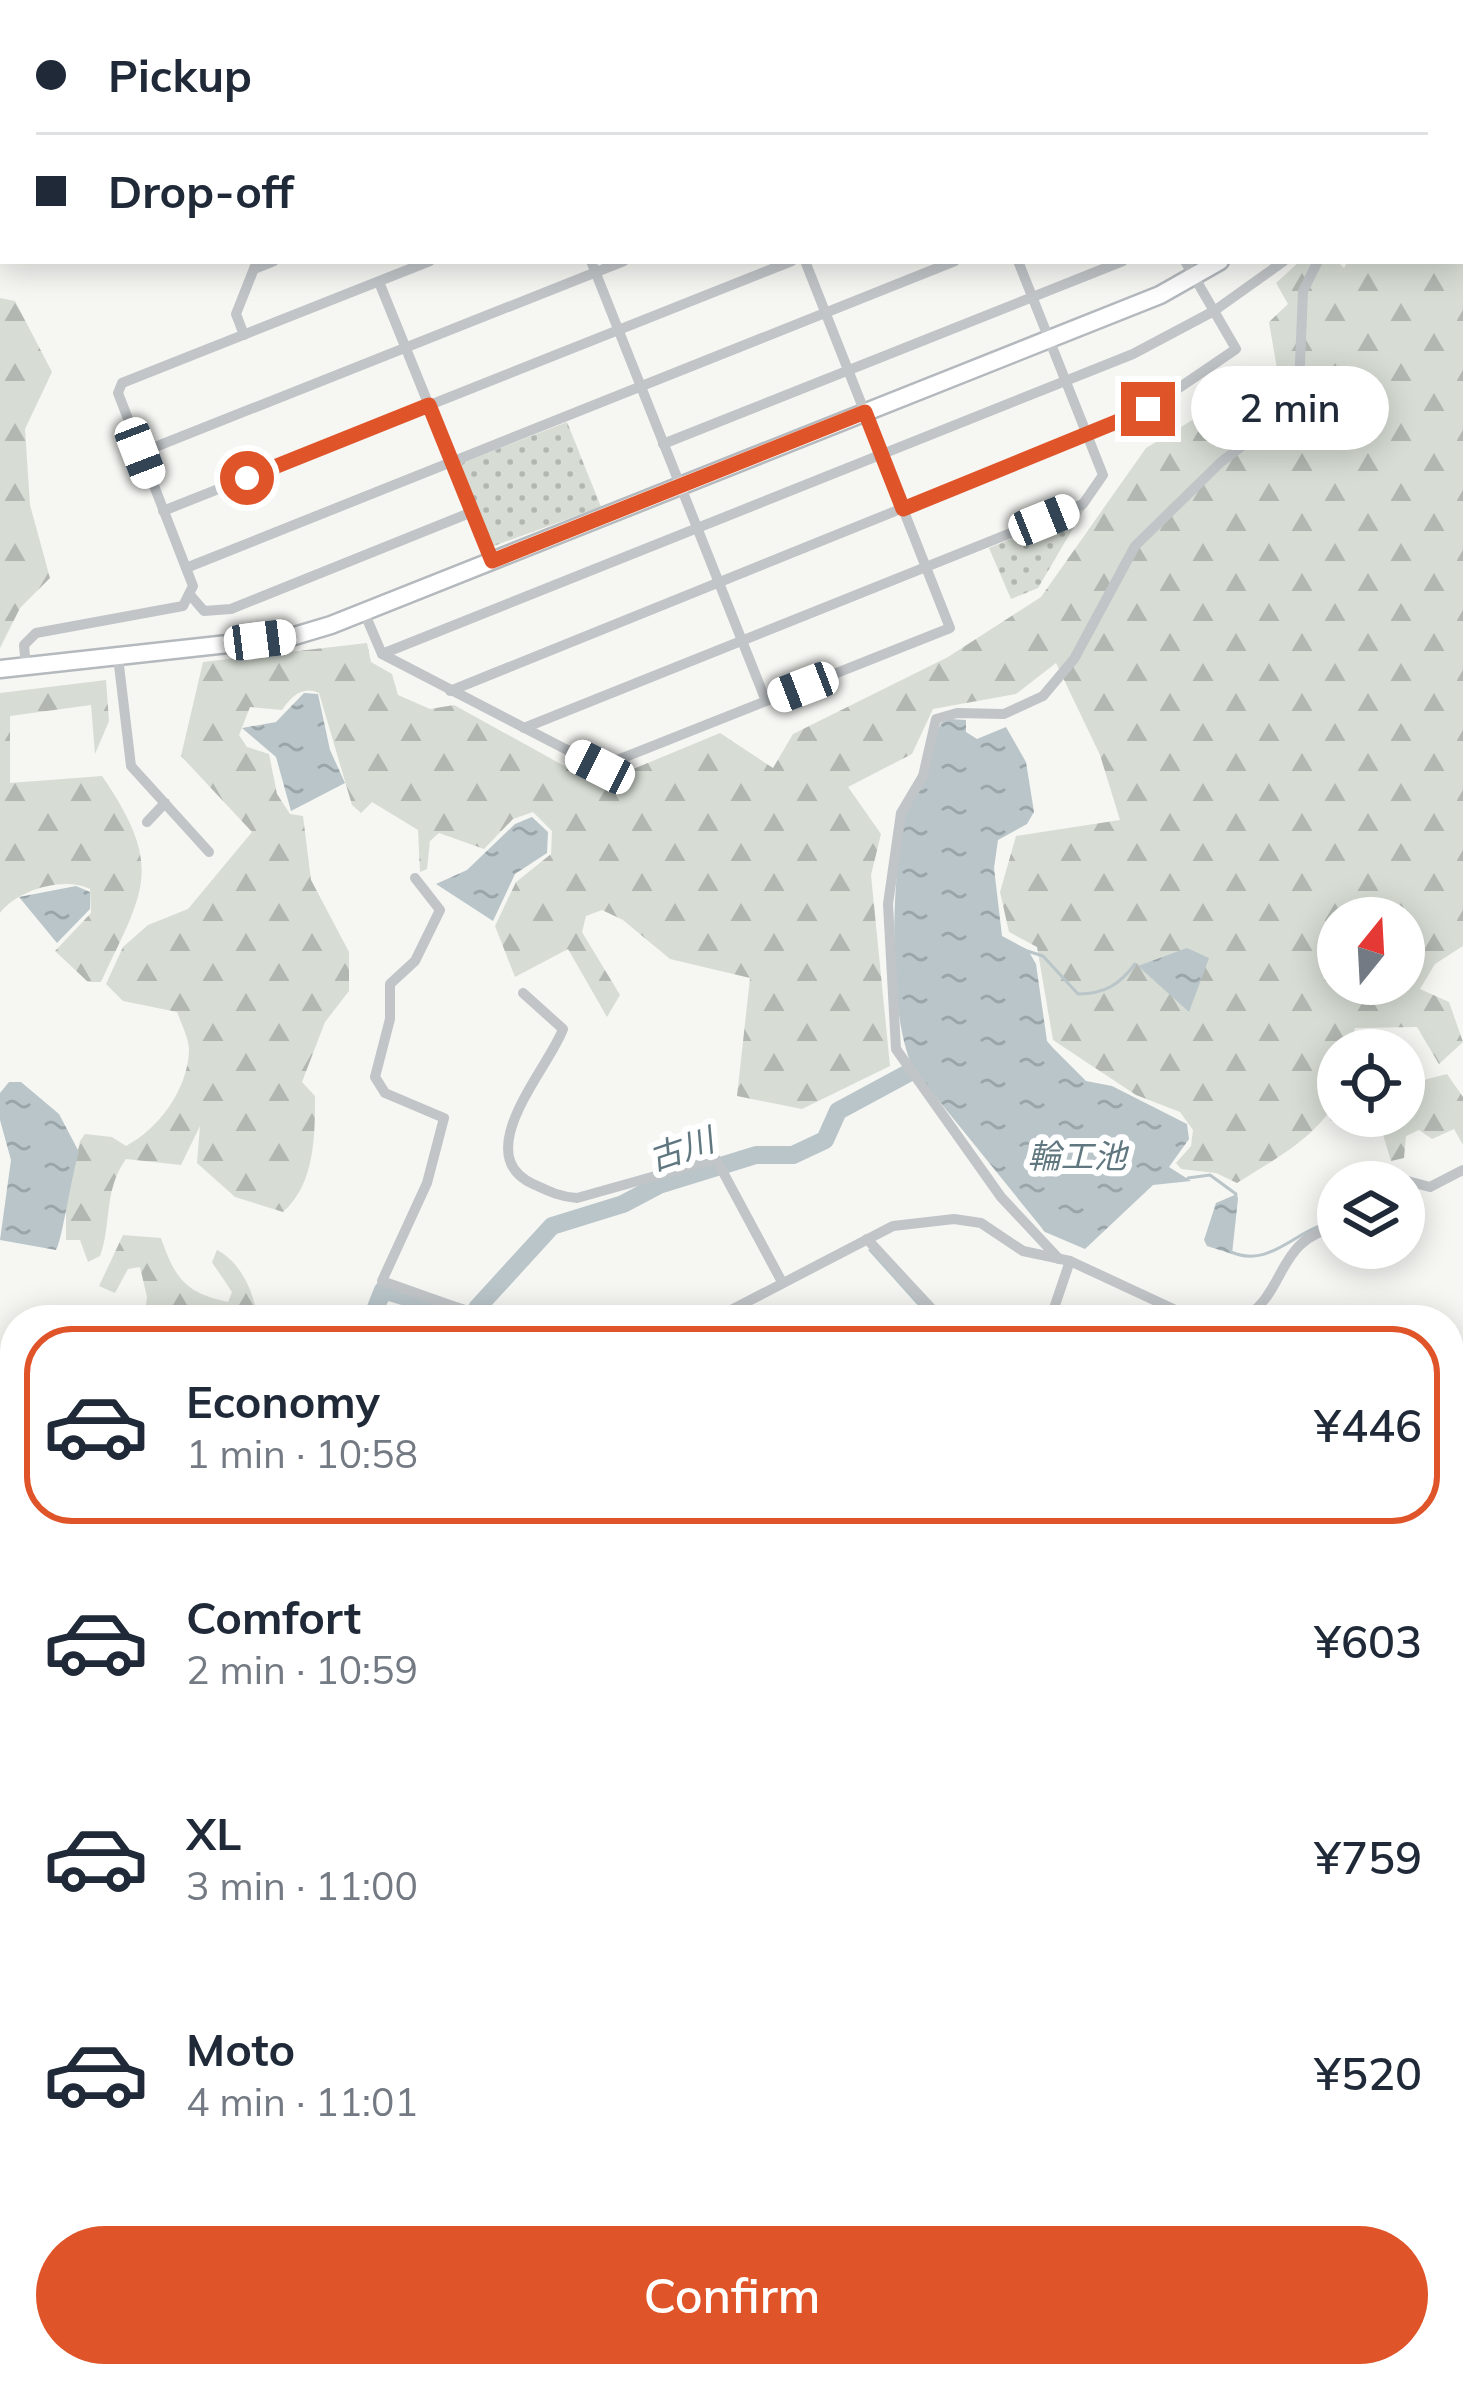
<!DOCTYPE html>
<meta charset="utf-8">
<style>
:root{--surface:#fff;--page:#f2f2f3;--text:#1f2937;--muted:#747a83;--line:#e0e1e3;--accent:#e05429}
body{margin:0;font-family:Mulish,"Noto Sans JP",sans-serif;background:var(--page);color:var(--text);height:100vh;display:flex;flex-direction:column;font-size:45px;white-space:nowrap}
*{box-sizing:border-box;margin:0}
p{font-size:39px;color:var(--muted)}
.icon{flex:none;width:66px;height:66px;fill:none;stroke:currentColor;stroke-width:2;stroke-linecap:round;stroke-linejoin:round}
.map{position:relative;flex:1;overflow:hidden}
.details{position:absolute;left:0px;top:1305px;width:1464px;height:1083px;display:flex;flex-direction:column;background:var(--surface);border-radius:48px 48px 0 0;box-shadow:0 6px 30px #0003}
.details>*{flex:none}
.top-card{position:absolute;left:0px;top:0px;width:1464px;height:264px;box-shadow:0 6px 30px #0003;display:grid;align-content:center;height:264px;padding:0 36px;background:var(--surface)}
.needle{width:78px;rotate:18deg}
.buttons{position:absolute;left:1317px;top:897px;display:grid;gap:24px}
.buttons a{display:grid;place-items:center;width:108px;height:108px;border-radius:50%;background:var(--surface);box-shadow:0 6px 30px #0003;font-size:60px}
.end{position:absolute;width:54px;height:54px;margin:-27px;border:15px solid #e05429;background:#fff;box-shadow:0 0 0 6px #fff}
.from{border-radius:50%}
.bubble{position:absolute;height:84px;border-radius:42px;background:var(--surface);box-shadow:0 6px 30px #0003;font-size:39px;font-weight:600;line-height:84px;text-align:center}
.car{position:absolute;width:36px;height:72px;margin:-36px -18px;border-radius:15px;box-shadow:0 0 9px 3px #0007;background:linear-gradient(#fff 24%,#345 0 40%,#fff 0 76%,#345 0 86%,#fff 0)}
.top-card b{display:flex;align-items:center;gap:42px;height:114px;font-size:45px}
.top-card b+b{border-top:3px solid var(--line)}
.top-card i{width:30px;height:30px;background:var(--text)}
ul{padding:21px 0 0;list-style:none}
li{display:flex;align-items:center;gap:36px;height:198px;margin:0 24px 18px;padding:0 12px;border:6px solid transparent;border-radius:48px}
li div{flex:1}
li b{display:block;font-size:45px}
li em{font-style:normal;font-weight:600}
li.active{border-color:var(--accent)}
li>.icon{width:108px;height:108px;stroke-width:1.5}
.cta{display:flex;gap:24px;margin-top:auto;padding:24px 36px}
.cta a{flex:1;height:138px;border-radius:72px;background:var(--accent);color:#fff;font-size:48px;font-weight:600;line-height:138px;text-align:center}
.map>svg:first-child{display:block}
.grass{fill:url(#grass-dots)}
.forest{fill:url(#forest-firs);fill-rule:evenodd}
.water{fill:url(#water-ripples)}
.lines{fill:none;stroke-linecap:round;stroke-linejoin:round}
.stream{stroke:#b9c5c9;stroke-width:3}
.river{stroke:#b9c5c9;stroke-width:18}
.secondary-casing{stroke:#b4b9bd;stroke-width:21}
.street{stroke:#c1c5c8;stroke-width:10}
.secondary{stroke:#fff;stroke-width:16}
.route{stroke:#e05429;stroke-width:15}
.labels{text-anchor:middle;stroke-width:12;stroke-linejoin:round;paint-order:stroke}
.water-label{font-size:33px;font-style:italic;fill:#617780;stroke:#fff}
</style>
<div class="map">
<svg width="1463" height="2387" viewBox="0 0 1463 2387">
<defs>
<pattern id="grass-dots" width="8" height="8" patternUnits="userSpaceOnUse" patternTransform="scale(3)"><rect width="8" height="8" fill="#d7ddd4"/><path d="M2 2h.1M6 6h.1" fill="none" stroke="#b2b8b1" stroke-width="1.8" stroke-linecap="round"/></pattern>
<pattern id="forest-firs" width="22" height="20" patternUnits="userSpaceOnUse" patternTransform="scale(3)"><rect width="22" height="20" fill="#d7ddd4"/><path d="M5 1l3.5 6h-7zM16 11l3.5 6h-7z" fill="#b2b8b1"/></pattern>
<pattern id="water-ripples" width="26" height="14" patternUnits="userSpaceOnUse" patternTransform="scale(3)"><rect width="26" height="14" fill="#b9c5c9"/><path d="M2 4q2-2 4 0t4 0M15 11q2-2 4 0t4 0" fill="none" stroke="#9aa5a9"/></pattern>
</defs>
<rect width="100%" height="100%" fill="#f6f6f3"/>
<g class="grass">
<polygon points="567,422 601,507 491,547 459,470 462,463"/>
<polygon points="1085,508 1038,588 1011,599 989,548"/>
</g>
<g class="forest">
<polygon points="956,0 1416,0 957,3"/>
<path d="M1463 31V946L1435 964 1420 989 1449 1002 1463 1042 1439 1064 1417 1027 1355 1028 1350 1050H1338C1338 1064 1342 1085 1337 1097 1322 1135 1270 1162 1237 1183L1216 1173 1181 1169 1176 1163 1191 1146 1193 1130 1180 1112 1136 1095 1053 1040 1037 947 1009 932 1000 892 1016 836 1120 820 1100 755 1056 663 1016 694 933 709 912 754 848 787 881 834 871 875 890 1066 802 1109 737 1096 750 978 670 959 623 920 602 910 586 916 582 932 620 995 607 1017 568 949 515 977 495 926 516 882 551 854 552 831 533 812 513 819 484 849 439 833 430 841 427 869 420 872 418 830 372 802 361 813 352 805 319 693C302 685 291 697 282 710L250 707 239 735 247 747 269 754 277 794 290 814 303 816 311 880 349 952V991L325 1022 302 1082 315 1096C315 1136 315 1184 283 1212L235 1197 197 1163 200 1126 181 1165 126 1159C103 1191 112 1224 100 1256L88 1262 80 1240H66V1206L80 1141 85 1134 112 1137 126 1146C158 1129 188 1090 189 1050 189 1039 181 1023 177 1012L123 1001 106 984 123 947 148 925 188 909 252 832 181 756 203 662 367 643 371 662 392 674 398 695 430 709 454 705 597 784 720 733 773 768 793 734 948 657 1041 597 1146 448 1277 369 1269 322 1288 304 1276 283 1300 261H1337L1344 268 1348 261H1461ZM1338 918H1404V984H1338Z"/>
<polygon points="0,298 15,301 52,372 25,429 30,505 50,578 20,608 0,648"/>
<path d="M106 680 109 721 95 754 91 705 10 716V783L102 776C165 868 144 890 101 982H88L55 951 91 913 90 889C64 876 17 890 0 913V693Z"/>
<polygon points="1447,1074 1463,1097 1463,1145 1454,1129 1432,1139 1419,1130 1406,1136 1404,1158 1391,1161 1378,1118 1331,1121 1329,1115 1338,1104 1338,1116 1404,1116 1404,1085"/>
<path d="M123 1235 161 1238C175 1278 185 1293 228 1302L232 1292 212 1262 217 1250C242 1263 254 1293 258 1320H144L147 1297 140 1267 128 1269 115 1293 99 1286Z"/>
<polygon points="15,1426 15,1597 0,1586 0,1496"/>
<polygon points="1449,1455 1463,1463 1463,1870 1449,1869"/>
<polygon points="1463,2178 1463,2318 1449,2319 1449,2195"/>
<polygon points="888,2373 1122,2373 1129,2382 1123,2387 873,2387"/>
</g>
<g class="water">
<polygon points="304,693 318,694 330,750 345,783 291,811 276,757 242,728 276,722"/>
<path d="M951 719 966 720V732L977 739 1006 727 1026 762 1034 812 1027 824 998 840 994 868 1002 936 1028 950 1036 964 1047 1041 1053 1048 1086 1081 1112 1086 1187 1124 1189 1139 1169 1167 1191 1181 1153 1185 1085 1249 1045 1232 914 1070C887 1017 892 879 904 819 910 788 928 753 941 723Z"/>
<polygon points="532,817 548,832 547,853 515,874 493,921 436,884 467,870 515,824"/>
<polygon points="76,886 90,892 90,909 57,943 19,897"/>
<polygon points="1187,948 1209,958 1189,1012 1138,966"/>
<path d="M9 1082H21L59 1114 79 1152C72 1172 62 1242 56 1250L0 1240 11 1160 0 1120V1093Z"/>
<polygon points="1237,1194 1238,1199 1232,1254 1207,1246 1204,1240 1216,1203"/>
<polygon points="224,2373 303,2373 301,2387 228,2387"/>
<polygon points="1170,2373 1257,2373 1248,2387 1137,2387"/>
</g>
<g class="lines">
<g class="stream">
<path d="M1024 950 1043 956 1078 994C1105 994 1120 984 1135 964"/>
<polyline points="1188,1178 1210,1175 1236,1194"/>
<polyline points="870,1250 933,1320"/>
<path d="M1231 1252C1271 1269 1295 1229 1331 1223"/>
<polyline points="1449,1626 1463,1618"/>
</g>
<g class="river">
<polyline points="477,1308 552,1226 623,1204 659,1185 756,1155 793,1155 825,1140 838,1111 914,1070"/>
<polyline points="371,1320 383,1290 471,1316"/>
<polyline points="0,1698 15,1693"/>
</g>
<g class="secondary-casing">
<g id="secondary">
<polyline points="1459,3 1460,0"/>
<polyline points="0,669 291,637 331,625 1160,295 1220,261"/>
</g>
</g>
<g class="street">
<polyline points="95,0 97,3"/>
<polyline points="147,3 149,0"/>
<polyline points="1424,3 1425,0"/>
<polyline points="0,229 3,227"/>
<polyline points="591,261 766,701"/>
<polyline points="254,269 274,261"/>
<polyline points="379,282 492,561"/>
<polyline points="244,335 236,314 257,261"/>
<polyline points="663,444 1123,261"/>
<polyline points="140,453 624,261"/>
<polyline points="163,511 792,261"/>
<polyline points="186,568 955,261"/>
<polyline points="191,596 204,611 231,609 472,512"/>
<polyline points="364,612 382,654 600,767 950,628 805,261"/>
<polyline points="382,654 1133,354 1214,311 1284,261"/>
<polyline points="118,657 131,766 209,852"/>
<polyline points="26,668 24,645 36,633 183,606 193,586 118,393 122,383 430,261"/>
<polyline points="450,691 1148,409 1236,349 1185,261"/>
<polyline points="524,728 1083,504 1103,475 1018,261"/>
<polyline points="147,822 165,803"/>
<polyline points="415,878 440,910 415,961 390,984 390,1019 375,1077 385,1093 444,1118 427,1183 382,1281 492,1320"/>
<path d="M523 993 563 1029C549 1068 468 1154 533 1184 548 1191 560 1197 577 1198L716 1159 782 1282"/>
<polyline points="1338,1182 1345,1175 1374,1172 1430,1187 1463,1170"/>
<polyline points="867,1239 942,1320"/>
<polyline points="1059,1259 1001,1197 896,1049 888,904 901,813 923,776 936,719 957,713 1004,714 1043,696 1074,659 1135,546 1221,462 1284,414 1299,387 1303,291 1318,261"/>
<polyline points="1261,1310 1376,1320"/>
<polyline points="712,1320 893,1226 954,1219 981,1223 1023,1251 1070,1261 1197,1320"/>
<polyline points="1050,1320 1070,1261"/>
<path d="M1240 1320C1288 1296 1274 1238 1338 1227"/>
<polyline points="0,1613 15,1611"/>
<polyline points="0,1841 15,1837"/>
<polyline points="1449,1892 1463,1891"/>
<polyline points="0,2159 15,2156"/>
<polyline points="0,2177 15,2182"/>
<polyline points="15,2257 15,2269"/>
<polyline points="1449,2331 1463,2333"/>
<polyline points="215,2373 216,2387"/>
<polyline points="860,2387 875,2373"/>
</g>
<use href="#secondary" class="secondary"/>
</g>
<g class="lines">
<polyline class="route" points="247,478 429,405 492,561 865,412 903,509 1148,409"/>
</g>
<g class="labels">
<g class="water-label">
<text transform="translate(681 1149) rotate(-19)" y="12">古川</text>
<text x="1077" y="1168">輪工池</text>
</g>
</g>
</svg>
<div class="buttons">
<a><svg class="needle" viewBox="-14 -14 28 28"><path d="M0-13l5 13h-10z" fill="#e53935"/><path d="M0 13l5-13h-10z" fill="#747a83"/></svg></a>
<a><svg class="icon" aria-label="locate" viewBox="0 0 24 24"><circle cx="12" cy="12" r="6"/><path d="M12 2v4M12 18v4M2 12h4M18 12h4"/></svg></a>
<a><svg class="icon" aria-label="layers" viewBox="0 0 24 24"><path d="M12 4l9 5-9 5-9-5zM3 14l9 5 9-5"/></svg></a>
</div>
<i class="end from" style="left:247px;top:478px"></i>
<i class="end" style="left:1148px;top:409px"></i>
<div class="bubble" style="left:1191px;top:366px;width:198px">2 min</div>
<i class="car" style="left:140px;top:453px;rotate:159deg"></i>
<i class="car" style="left:1044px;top:520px;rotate:68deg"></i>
<i class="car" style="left:260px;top:640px;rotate:83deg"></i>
<i class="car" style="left:803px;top:687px;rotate:249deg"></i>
<i class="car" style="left:600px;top:767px;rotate:297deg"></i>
<div class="top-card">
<b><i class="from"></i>Pickup</b>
<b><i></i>Drop-off</b>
</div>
<section class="details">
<ul>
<li class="active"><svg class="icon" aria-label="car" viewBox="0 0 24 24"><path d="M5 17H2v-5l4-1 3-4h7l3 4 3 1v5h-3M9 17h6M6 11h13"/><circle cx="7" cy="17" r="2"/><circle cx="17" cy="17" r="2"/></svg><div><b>Economy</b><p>1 min · 10:58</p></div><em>¥446</em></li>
<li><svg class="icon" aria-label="car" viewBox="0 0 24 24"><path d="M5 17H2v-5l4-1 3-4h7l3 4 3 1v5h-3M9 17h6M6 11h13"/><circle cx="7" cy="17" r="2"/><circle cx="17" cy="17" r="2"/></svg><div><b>Comfort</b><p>2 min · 10:59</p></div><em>¥603</em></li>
<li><svg class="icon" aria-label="car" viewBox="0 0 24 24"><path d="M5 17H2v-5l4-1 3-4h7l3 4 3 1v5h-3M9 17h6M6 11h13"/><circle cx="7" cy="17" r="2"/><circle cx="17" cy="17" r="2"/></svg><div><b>XL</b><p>3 min · 11:00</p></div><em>¥759</em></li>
<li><svg class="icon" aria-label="car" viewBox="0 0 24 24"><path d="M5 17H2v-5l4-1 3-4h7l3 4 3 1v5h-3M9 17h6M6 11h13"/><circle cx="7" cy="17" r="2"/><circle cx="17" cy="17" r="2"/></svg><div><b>Moto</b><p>4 min · 11:01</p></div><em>¥520</em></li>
</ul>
<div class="cta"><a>Confirm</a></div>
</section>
</div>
